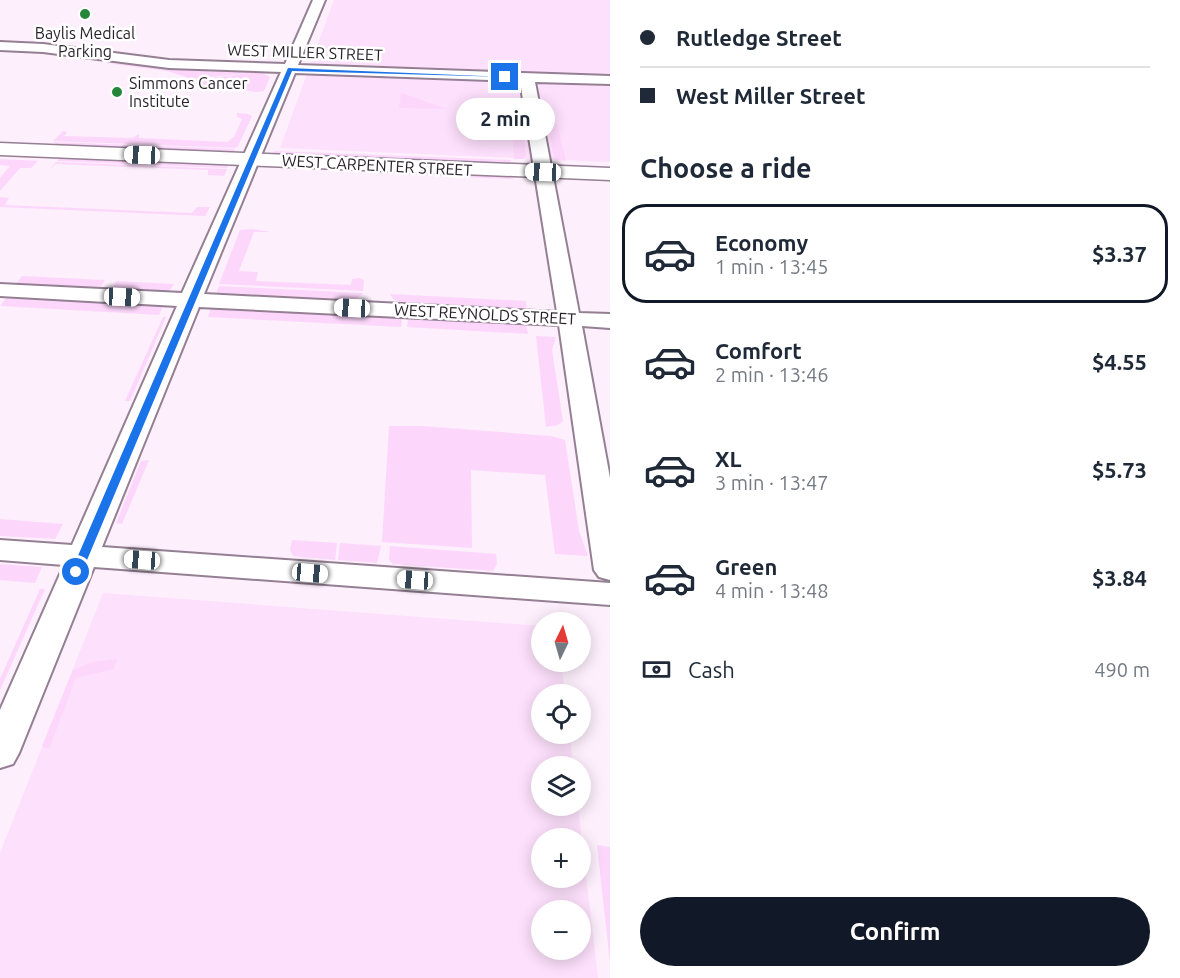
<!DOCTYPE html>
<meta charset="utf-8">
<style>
:root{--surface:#fff;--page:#f6f6f7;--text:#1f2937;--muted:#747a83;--line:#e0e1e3;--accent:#111827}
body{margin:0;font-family:Ubuntu,sans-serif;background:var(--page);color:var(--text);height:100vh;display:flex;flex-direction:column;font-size:22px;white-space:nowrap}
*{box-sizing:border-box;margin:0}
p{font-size:20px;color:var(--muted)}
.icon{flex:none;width:33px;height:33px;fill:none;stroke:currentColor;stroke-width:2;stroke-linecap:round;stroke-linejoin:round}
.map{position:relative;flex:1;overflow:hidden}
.panel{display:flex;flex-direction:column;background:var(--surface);width:570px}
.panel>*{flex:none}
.guide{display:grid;align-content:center;height:132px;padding:0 30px;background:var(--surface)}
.needle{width:39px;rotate:5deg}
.fabs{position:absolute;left:531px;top:612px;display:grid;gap:12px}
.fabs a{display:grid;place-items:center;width:60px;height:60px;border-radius:50%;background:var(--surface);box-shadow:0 3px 15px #0003;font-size:30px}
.end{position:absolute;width:27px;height:27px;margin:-14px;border:8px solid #1a73e8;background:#fff;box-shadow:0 0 0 3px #fff}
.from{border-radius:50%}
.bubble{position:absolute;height:42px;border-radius:21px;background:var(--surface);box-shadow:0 3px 15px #0003;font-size:20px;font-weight:700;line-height:42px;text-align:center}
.car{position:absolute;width:18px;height:36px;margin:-18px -9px;border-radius:8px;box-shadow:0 0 4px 2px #0007;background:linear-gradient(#fff 24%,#345 0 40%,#fff 0 76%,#345 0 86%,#fff 0)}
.guide b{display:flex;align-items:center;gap:21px;height:57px;font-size:22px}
.guide b+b{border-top:2px solid var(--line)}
.guide i{width:15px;height:15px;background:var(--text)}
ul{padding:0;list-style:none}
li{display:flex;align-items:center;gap:18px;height:99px;margin:0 12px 9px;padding:0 18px;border:3px solid transparent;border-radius:24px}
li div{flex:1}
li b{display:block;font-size:22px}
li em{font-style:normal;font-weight:700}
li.current{border-color:var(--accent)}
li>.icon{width:54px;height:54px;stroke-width:1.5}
h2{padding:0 30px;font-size:27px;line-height:72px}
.pay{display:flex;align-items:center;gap:15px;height:66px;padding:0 30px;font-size:22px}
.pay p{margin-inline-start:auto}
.action{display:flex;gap:12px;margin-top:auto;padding:12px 30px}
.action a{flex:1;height:69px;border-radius:36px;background:var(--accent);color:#fff;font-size:24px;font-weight:700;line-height:69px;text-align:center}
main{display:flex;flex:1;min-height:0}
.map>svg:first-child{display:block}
.built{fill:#fde0fc;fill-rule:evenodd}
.green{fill:#fcd7fb}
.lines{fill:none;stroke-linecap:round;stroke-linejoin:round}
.minor-casing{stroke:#947f93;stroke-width:4}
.tertiary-casing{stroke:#947f93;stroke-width:3}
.minor{fill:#fff;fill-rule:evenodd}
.tertiary{fill:#fff;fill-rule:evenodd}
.route{fill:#1a73e8}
.poi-dot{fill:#258639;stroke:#fff;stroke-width:2}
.labels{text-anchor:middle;stroke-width:5;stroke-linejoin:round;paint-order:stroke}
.far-poi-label{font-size:16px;fill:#281f27;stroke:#fff}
.far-street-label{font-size:16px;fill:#281f27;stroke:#fff}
</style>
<main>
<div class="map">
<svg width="610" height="978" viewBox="0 0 610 978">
<rect width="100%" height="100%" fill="#fdeffc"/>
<g class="built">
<polygon points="334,0 610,0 610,162 280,148"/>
<path d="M103 593 541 626 542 662H561L565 694H542V734H570L573 766H542V806H578L598 978H0V853ZM542 838H580V878H542ZM542 910H580V950H542Z"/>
</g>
<g class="green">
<polygon points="105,63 271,73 264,74 270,77 264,91 256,92 201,84 197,80 248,73 192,79 167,71"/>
<polygon points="401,93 402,93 447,109 399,108"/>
<polygon points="237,113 248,114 252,116 238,146 235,148 53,141 63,131 67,132 64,136 132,138 139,134 139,138 227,142 234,137 242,119 237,117"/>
<polygon points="511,120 522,125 526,156 524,159 514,159"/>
<polygon points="557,124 566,161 556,160 554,158 548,127"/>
<polygon points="54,142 235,149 234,152 228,153 57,145"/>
<polygon points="274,151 511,160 508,164 277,155 273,153"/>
<polygon points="61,157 229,164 227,168 57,161"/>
<polygon points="0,159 38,161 31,168 20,168 0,191 0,178 10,166 0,165"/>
<polygon points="56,162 227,169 224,176 208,175 208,170 56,164 50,169"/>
<polygon points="373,170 513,176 513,179 369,173"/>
<polygon points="0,197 9,198 5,205 192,213 197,207 210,207 205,216 0,207"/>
<polygon points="252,229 270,232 254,232 239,271 258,272 256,281 351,285 352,279 359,278 364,280 363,291 219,284 240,230"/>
<polygon points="22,276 105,280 100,288 16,284"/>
<polygon points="116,281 174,284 169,292 114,289 113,287"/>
<polygon points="219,286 363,293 357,298 344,301 216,294"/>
<polygon points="390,294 526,301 527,310 408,305 393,299"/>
<polygon points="6,298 163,306 159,315 0,306"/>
<polygon points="211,308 400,318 402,321 401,327 208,317"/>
<polygon points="163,317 166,317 130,401 125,401"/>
<polygon points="411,319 526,325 528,334 407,327 408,320"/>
<polygon points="536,336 556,337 552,350 563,421 558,425 546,427"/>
<polygon points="389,426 422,426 551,436 565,440 579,531 588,556 555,554 545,475 471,470 472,548 382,542"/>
<polygon points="149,460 122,524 116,523 141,461"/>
<polygon points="0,519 63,524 55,539 0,536"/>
<polygon points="292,540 337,543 335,560 293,556 290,550"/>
<polygon points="340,543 381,546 377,563 338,560"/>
<polygon points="390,546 496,554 497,564 493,571 393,564 389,560"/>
<polygon points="0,564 42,567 35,583 0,580"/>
<polygon points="40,589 45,589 0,690 0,679"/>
<polygon points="117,659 114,669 76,678 49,749 42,746 73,670 92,662"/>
<polygon points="597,845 610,847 610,963"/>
</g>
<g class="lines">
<g class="minor-casing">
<path id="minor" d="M313 0H325L298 65 610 76V84L535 82 579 313 610 314V328L582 326 610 478V580L599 577 594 570 559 325 199 307 102 547 610 583V605L94 567 19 753 13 764 0 768V710L64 565 0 560V540L72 545 177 306 0 296V284L182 293 281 72 169 68 43 52 0 50V42L43 44 169 60 285 64ZM295 73 520 81 557 312 204 294Z"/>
</g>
<g class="tertiary-casing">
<polygon id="tertiary" points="0,143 610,168 610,180 0,155"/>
</g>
<use href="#minor" class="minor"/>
<use href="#tertiary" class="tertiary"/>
</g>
<polygon class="route" points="288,68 507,77 292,71 82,572 76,576 73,575 71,572"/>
<g class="poi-dot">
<circle cx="85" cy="14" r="6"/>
<circle cx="117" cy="92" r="6"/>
</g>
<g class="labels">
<g class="far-poi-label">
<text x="85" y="39">Baylis Medical<tspan x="85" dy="18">Parking</tspan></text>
<text x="129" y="89" text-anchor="start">Simmons Cancer<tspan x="129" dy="18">Institute</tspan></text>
</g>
<g class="far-street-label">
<text transform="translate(305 52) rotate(2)" y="6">WEST MILLER STREET</text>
<text transform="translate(377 165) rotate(3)" y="6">WEST CARPENTER STREET</text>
<text transform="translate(485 314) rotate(3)" y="6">WEST REYNOLDS STREET</text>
</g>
</g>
</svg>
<div class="fabs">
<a><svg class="needle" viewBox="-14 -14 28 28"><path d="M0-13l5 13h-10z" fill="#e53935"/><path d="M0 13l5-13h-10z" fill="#747a83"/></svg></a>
<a><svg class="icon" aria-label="locate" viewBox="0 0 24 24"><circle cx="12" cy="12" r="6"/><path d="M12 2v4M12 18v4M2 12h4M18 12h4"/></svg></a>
<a><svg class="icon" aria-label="layers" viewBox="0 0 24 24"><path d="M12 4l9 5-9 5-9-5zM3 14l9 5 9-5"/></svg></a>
<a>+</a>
<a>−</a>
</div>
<i class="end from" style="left:76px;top:572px"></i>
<i class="end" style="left:505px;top:77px"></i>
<div class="bubble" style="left:456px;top:98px;width:99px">2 min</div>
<i class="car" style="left:142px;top:155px;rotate:272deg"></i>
<i class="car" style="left:543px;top:172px;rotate:272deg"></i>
<i class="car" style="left:122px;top:297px;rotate:93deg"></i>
<i class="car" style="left:352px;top:308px;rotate:273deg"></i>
<i class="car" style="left:142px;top:560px;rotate:274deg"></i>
<i class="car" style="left:310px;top:573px;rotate:95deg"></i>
<i class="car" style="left:415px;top:580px;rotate:274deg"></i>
</div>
<section class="panel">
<div class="guide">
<b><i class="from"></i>Rutledge Street</b>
<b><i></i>West Miller Street</b>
</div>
<h2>Choose a ride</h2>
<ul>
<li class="current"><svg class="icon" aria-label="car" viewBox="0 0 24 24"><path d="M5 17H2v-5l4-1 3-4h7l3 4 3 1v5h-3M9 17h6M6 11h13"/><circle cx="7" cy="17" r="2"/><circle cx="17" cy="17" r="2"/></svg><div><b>Economy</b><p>1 min · 13:45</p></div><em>$3.37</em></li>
<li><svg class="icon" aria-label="car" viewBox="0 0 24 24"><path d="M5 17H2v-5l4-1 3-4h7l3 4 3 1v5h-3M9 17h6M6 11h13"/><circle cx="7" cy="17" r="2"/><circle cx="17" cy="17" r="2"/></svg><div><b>Comfort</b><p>2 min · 13:46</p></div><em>$4.55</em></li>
<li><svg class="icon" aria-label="car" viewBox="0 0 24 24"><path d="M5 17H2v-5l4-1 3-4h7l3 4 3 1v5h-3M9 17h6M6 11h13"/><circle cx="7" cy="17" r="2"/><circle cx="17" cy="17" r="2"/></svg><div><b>XL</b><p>3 min · 13:47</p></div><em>$5.73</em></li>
<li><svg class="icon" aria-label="car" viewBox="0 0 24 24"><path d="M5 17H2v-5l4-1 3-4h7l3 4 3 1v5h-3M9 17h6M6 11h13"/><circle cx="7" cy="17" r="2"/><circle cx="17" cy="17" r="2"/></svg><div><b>Green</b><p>4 min · 13:48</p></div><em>$3.84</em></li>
</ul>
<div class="pay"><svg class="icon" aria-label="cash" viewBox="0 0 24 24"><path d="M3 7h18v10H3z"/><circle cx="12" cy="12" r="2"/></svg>Cash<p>490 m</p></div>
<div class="action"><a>Confirm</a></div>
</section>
</main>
